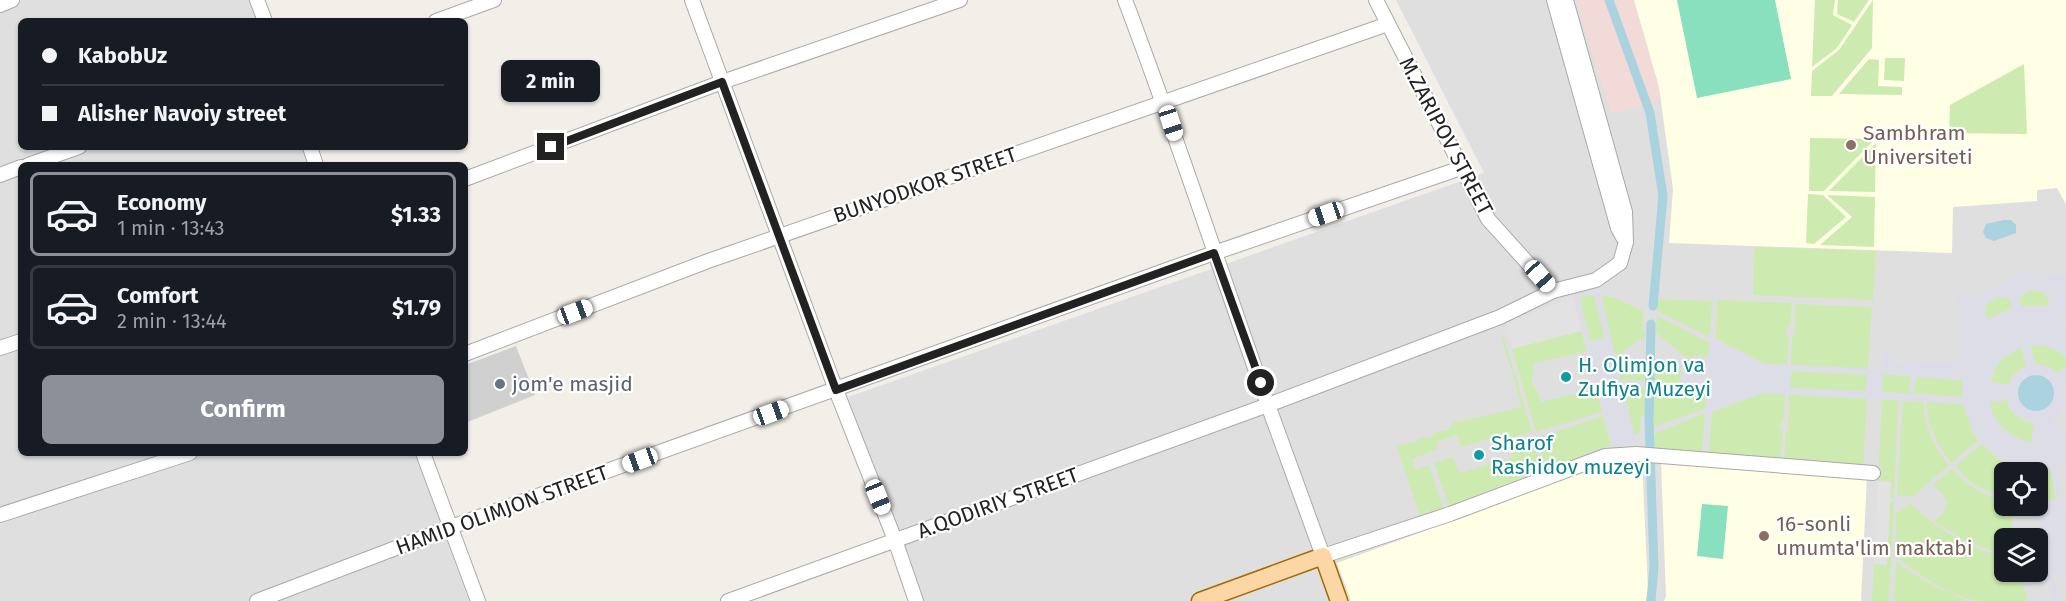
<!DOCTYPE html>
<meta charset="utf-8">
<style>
:root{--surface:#171b24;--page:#20242c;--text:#f1f3f6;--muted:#9ea1a6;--line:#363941;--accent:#8c9099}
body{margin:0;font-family:"Fira Sans",sans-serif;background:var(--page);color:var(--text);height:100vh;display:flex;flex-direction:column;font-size:22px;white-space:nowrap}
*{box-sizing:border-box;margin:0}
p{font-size:20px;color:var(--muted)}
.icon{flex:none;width:33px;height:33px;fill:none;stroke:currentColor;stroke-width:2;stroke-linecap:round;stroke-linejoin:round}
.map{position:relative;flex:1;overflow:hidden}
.side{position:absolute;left:18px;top:162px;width:450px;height:294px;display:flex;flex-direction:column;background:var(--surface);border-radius:9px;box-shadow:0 2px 4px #0004}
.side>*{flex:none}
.top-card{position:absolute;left:18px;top:18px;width:450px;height:132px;border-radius:9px;box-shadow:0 2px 4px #0004;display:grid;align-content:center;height:132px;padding:0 24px;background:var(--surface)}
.buttons{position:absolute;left:1994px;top:462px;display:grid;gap:12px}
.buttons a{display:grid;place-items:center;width:54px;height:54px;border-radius:9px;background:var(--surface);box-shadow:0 2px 4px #0004;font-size:30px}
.end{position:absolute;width:27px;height:27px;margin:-14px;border:8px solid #222;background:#fff;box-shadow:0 0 0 3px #fff}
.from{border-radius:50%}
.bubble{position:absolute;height:42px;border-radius:9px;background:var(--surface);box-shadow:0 2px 4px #0004;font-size:20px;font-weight:700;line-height:42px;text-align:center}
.car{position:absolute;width:18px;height:36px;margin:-18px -9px;border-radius:8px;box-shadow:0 0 4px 2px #0007;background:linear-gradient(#fff 24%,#345 0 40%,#fff 0 76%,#345 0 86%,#fff 0)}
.top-card b{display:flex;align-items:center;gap:21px;height:57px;font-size:22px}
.top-card b+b{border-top:2px solid var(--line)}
.top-card i{width:15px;height:15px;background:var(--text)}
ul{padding:10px 0 0;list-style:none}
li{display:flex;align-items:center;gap:18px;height:84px;margin:0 12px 9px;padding:0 12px;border:3px solid var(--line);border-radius:9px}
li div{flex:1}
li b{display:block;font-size:22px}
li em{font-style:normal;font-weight:700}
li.active{border-color:var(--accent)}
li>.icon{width:54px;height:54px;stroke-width:1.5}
.primary-button{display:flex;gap:12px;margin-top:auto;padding:12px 24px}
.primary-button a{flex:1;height:69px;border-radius:9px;background:var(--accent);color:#fff;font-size:24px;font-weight:700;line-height:69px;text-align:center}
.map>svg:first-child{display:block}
.residential{fill:#e0dfdf;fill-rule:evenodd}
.commercial{fill:#f2dad9}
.education{fill:#ffffe5}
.religious{fill:#d0d0d0}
.grass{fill:#cdebb0}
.pitch{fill:#88e0be}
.parking{fill:#e2e2e2}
.plaza{fill:#dddde8;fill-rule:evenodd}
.water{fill:#aad3df}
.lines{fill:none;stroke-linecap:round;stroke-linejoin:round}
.canal{stroke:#aad3df;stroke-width:9}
.minor-casing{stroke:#a9a9a9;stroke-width:16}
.major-casing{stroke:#a06b00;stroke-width:19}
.minor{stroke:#fff;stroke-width:14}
.major{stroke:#fcd6a4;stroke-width:16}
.route{stroke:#222;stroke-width:8}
.education-dot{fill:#8d6e63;stroke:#fff;stroke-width:2}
.culture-dot{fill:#0f9aa8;stroke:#fff;stroke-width:2}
.worship-dot{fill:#6b7280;stroke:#fff;stroke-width:2}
.labels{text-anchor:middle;stroke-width:4.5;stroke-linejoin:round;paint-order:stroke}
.education-label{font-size:21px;fill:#785e54;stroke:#fff;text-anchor:start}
.street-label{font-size:21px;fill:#222;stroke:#fff}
.culture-label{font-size:21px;fill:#0d838f;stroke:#fff;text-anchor:start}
.worship-label{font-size:21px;fill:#5b616d;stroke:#fff;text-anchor:start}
</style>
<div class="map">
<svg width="2066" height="601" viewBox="0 0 2066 601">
<rect width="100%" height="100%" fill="#f2efe9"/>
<g class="residential">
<polygon points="0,0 252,0 259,21 21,21 21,147 305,147 311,165 21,165 21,453 415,453 469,601 0,601"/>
<path d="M1396 0H2066V601H919L848 397 1484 173ZM2004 472H2037V506H2004ZM2004 538H2037V572H2004Z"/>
</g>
<polygon class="commercial" points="1576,0 1634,0 1659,87 1661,101 1611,114"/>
<g class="education">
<polygon points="1634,0 2066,0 2066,204 2057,188 2037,190 2037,201 1953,207 1952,253 1669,243 1673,189 1659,87"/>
<polygon points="1608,458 1642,461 1648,590 1646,601 1351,601 1337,563 1498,504"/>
<polygon points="1661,462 1867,475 1861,601 1664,601 1666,597"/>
</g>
<polygon class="religious" points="516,346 535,395 465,423 465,365"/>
<g class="grass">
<polygon points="1815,0 1835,0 1833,15 1852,25 1837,48 1812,67"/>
<polygon points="1838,0 1869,0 1854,22 1837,14"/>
<polygon points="1873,0 1872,48 1832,96 1811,96 1812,71 1839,50"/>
<polygon points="1885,58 1905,58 1904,81 1884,80"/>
<polygon points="1869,59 1879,60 1878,86 1902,87 1902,95 1839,94"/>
<polygon points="2024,64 2027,134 1949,133 1950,105"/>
<polygon points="1810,138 1875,139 1824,191 1809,191"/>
<polygon points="1876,143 1875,192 1829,191"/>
<polygon points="1808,194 1823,195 1846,217 1814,244 1806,243"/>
<polygon points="1827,195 1875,197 1874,247 1820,245 1852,217"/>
<polygon points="1754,247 1876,251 1873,300 1753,295"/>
<polygon points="2031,290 2044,292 2049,301 2049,307 2021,306 2019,297"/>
<polygon points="1579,295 1594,295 1605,338 1590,341"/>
<polygon points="1600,296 1613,297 1643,311 1642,331 1649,333 1615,357"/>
<polygon points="1997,297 2011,298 2012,308 1988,319 1985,314 1986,304"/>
<polygon points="1657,299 1712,301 1710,337 1657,311"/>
<polygon points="1717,300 1792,303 1790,327 1786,327 1786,335 1789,336 1787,365 1765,364 1716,339"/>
<polygon points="1795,304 1872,307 1868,369 1791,365 1792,335 1795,335"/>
<polygon points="1657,316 1710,343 1709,357 1689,360 1654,331 1656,330"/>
<polygon points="1581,331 1587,352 1534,363 1532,383 1538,393 1541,402 1596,389 1602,412 1536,432 1512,349"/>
<polygon points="1501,335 1503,335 1532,431 1502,442 1499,436 1461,447 1457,435 1436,442 1438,449 1412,459 1415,470 1429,465 1443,508 1420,517 1397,446 1416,442 1417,439 1432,436 1433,433 1450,429 1452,423 1518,408 1521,403"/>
<polygon points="2043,345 2054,349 2066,356 2066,366 2058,374 2049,367 2035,363 2030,346"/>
<path d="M2021 347 2026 366 2017 371 2009 385 1991 382C1994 364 2004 353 2021 347Z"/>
<polygon points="1616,363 1649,364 1649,382 1620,380"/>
<polygon points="1653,364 1683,366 1680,375 1682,384 1653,382"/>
<polygon points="1791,371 1867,374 1866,392 1790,388"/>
<polygon points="1883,374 1911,376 1910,394 1881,392"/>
<polygon points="1915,377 1962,380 1962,398 1914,394"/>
<polygon points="1622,386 1649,387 1648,415 1641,415 1640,432 1634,435"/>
<polygon points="1652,388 1687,390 1697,394 1707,394 1706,408 1653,427 1654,418 1651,418"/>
<polygon points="1763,393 1785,394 1783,422 1780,423 1780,430 1783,430 1780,460 1709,454 1712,412"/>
<polygon points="1789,393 1867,398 1863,465 1784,459 1786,431 1788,430"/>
<polygon points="1882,399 1898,400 1894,498 1890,498 1891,482 1878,481"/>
<path d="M1903 400 1924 401C1923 426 1934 447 1949 465L1912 497 1897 495Z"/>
<path d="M2007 400 2022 420 2034 424 2031 443C2010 438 1994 424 1989 403Z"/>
<path d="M1927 402 1963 404 1973 432 1978 440 1951 463C1938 445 1926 424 1927 402Z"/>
<polygon points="1705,413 1702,454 1654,451 1654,434"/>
<polygon points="1603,416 1611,445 1547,469 1537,438"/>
<polygon points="1533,440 1542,470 1449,506 1434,463 1453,457 1460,473 1513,457 1511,447"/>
<polygon points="1982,444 2001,460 2004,478 2004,499 1973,484 1955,466"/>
<path d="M1952 469C1966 485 1984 495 2004 502V506H2009L2015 538H2004V555L1964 540 1934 521 1943 513 1947 502 1943 494 1933 485Z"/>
<polygon points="2032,469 2051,469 2056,500 2039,503 2037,472 2033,472"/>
<polygon points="1890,502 1894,503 1889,601 1872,601 1874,564 1887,564"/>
<path d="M1910 503C1937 529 1968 548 2004 557V572H2021L2027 601C2012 601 1995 601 1980 601 1949 597 1920 574 1896 557V514Z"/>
<polygon points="1896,562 1923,580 1967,601 1894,601"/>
</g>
<g class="pitch">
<polygon points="1677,0 1775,0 1791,79 1697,98"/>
<polygon points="1702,504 1728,506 1723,559 1697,556"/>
</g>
<g class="parking">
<polygon points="1573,298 1581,331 1512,349 1506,322"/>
<polygon points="1878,481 1891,482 1887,565 1874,564"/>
</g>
<path class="plaza" d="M2021 272 2066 276V317L2062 315 2061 323 2066 325V356L2054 349 2043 345 2030 346 2035 363 2049 367 2058 373 2066 366V385L2063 386 2065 402 2059 414 2052 419 2062 433 2066 431V463L2056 468 2062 497H2066V501L2062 503 2064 509H2066V578L2053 574 2059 601H2054L2034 506H2037V493L2039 502 2056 500 2051 470 2033 469V472H2027L2026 468 2010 464 1993 454 1973 432 1963 404 1763 393 1705 413 1706 394 1691 393 1686 390 1622 386 1636 440 1613 449 1572 290 1600 289 1615 357 1689 360 1694 356 1708 357 1710 337 1765 364 1882 369 1884 352 1895 353V364H1905V362L1958 363 1960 305 1957 304V297L1978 296ZM2031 290 2044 292 2049 301V306H2021L2019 297ZM1594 295 1605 338 1590 341 1579 296ZM1997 297 2011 299 2012 308 1988 319 1985 314 1986 304ZM2021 347 2026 366 2014 374 2008 385 1991 381 1992 372 2001 359ZM1616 363 1649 364V381L1620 380ZM1653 364 1682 366 1680 375 1681 384 1654 382ZM1791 371 1867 374 1866 391 1790 388ZM1883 374 1911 376 1910 394 1882 392ZM1916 377 1962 380V397L1914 394ZM2007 400 2009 407 2016 416 2034 424 2031 443 2010 435 1997 421 1991 411 1990 403Z"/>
<g class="water">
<polygon points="2004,220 2011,220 2016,225 2016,233 1994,241 1986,238 1983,232 1986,224"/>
<circle cx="2036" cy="393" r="18"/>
</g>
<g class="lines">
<g class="canal">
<polyline points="1609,0 1650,113 1663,196 1653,306"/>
<polyline points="1651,601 1654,566 1649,421 1651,324"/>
</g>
<g class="minor-casing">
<g id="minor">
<polyline points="257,0 265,21"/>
<polyline points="692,0 836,390 895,540 916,601"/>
<polyline points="1376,0 1488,219 1553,291"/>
<polyline points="1554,0 1618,228 1623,237"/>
<polyline points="1566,0 1625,212 1626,242 1620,263 1596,280 1553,291 1500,317 1268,405 1323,556 1450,514 1605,456 1636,454 1873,473"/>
<polyline points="0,5 12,0"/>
<polyline points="436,21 494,0"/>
<polyline points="310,147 316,165"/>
<polyline points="28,165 79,147"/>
<polyline points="0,175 21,167"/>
<polyline points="465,179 722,82 960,0"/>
<polyline points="0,348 21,341"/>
<polyline points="465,354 708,261 1388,24"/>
<polyline points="423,453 478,601"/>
<polyline points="0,515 190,453"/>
<polyline points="257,601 451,527 1214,253 1461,168"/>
<path d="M728 601 1268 405C1220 270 1176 134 1125 0"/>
</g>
</g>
<g class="major-casing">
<polyline id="major" points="1200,601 1323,556 1339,601"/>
</g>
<use href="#minor" class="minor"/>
<use href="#major" class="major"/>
</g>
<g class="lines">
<polyline class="route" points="551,147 722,82 836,390 1214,253 1261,383"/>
</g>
<g class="education-dot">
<circle cx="1851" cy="145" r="6"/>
<circle cx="1764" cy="536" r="6"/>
</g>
<g class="culture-dot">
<circle cx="1566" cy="377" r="6"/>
<circle cx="1479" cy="455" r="6"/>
</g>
<circle class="worship-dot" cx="500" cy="384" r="6"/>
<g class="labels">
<g class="education-label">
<text x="1863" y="140">Sambhram<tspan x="1863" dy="24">Universiteti</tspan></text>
<text x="1776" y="531">16-sonli<tspan x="1776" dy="24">umumta'lim maktabi</tspan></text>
</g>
<g class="street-label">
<text transform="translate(1446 136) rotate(62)" y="7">M.ZARIPOV STREET</text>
<text transform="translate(925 185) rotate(-19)" y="7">BUNYODKOR STREET</text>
<text transform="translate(998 503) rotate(-20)" y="7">A.QODIRIY STREET</text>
<text transform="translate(502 510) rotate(-20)" y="7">HAMID OLIMJON STREET</text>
</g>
<g class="culture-label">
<text x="1578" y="372">H. Olimjon va<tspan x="1578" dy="24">Zulfiya Muzeyi</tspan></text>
<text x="1491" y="450">Sharof<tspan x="1491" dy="24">Rashidov muzeyi</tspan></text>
</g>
<g class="worship-label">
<text x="512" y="391">jom'e masjid</text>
</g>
</g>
</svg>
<div class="buttons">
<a><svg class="icon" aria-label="locate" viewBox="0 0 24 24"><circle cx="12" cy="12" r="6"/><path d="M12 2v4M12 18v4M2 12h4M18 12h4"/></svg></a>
<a><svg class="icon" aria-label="layers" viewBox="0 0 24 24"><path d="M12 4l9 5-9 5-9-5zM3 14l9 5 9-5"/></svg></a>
</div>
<i class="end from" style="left:1261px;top:383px"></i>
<i class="end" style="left:551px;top:147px"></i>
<div class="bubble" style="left:501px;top:60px;width:99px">2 min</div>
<i class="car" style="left:1171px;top:123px;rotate:162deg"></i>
<i class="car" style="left:1326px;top:214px;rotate:251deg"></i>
<i class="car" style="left:1540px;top:276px;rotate:138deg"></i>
<i class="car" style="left:575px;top:312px;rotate:69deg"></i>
<i class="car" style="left:771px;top:413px;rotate:70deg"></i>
<i class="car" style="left:640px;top:460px;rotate:250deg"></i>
<i class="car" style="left:878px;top:497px;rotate:158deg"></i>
<div class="top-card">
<b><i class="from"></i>KabobUz</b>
<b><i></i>Alisher Navoiy street</b>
</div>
<section class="side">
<ul>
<li class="active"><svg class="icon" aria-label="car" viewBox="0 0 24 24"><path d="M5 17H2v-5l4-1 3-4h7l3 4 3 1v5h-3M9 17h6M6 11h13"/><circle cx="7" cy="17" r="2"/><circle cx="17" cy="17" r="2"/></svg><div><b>Economy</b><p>1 min · 13:43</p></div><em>$1.33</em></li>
<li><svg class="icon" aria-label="car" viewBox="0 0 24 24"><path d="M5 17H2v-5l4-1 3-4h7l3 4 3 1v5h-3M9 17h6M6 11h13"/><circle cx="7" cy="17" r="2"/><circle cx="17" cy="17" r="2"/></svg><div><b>Comfort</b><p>2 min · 13:44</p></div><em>$1.79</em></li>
</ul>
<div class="primary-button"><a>Confirm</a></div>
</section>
</div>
